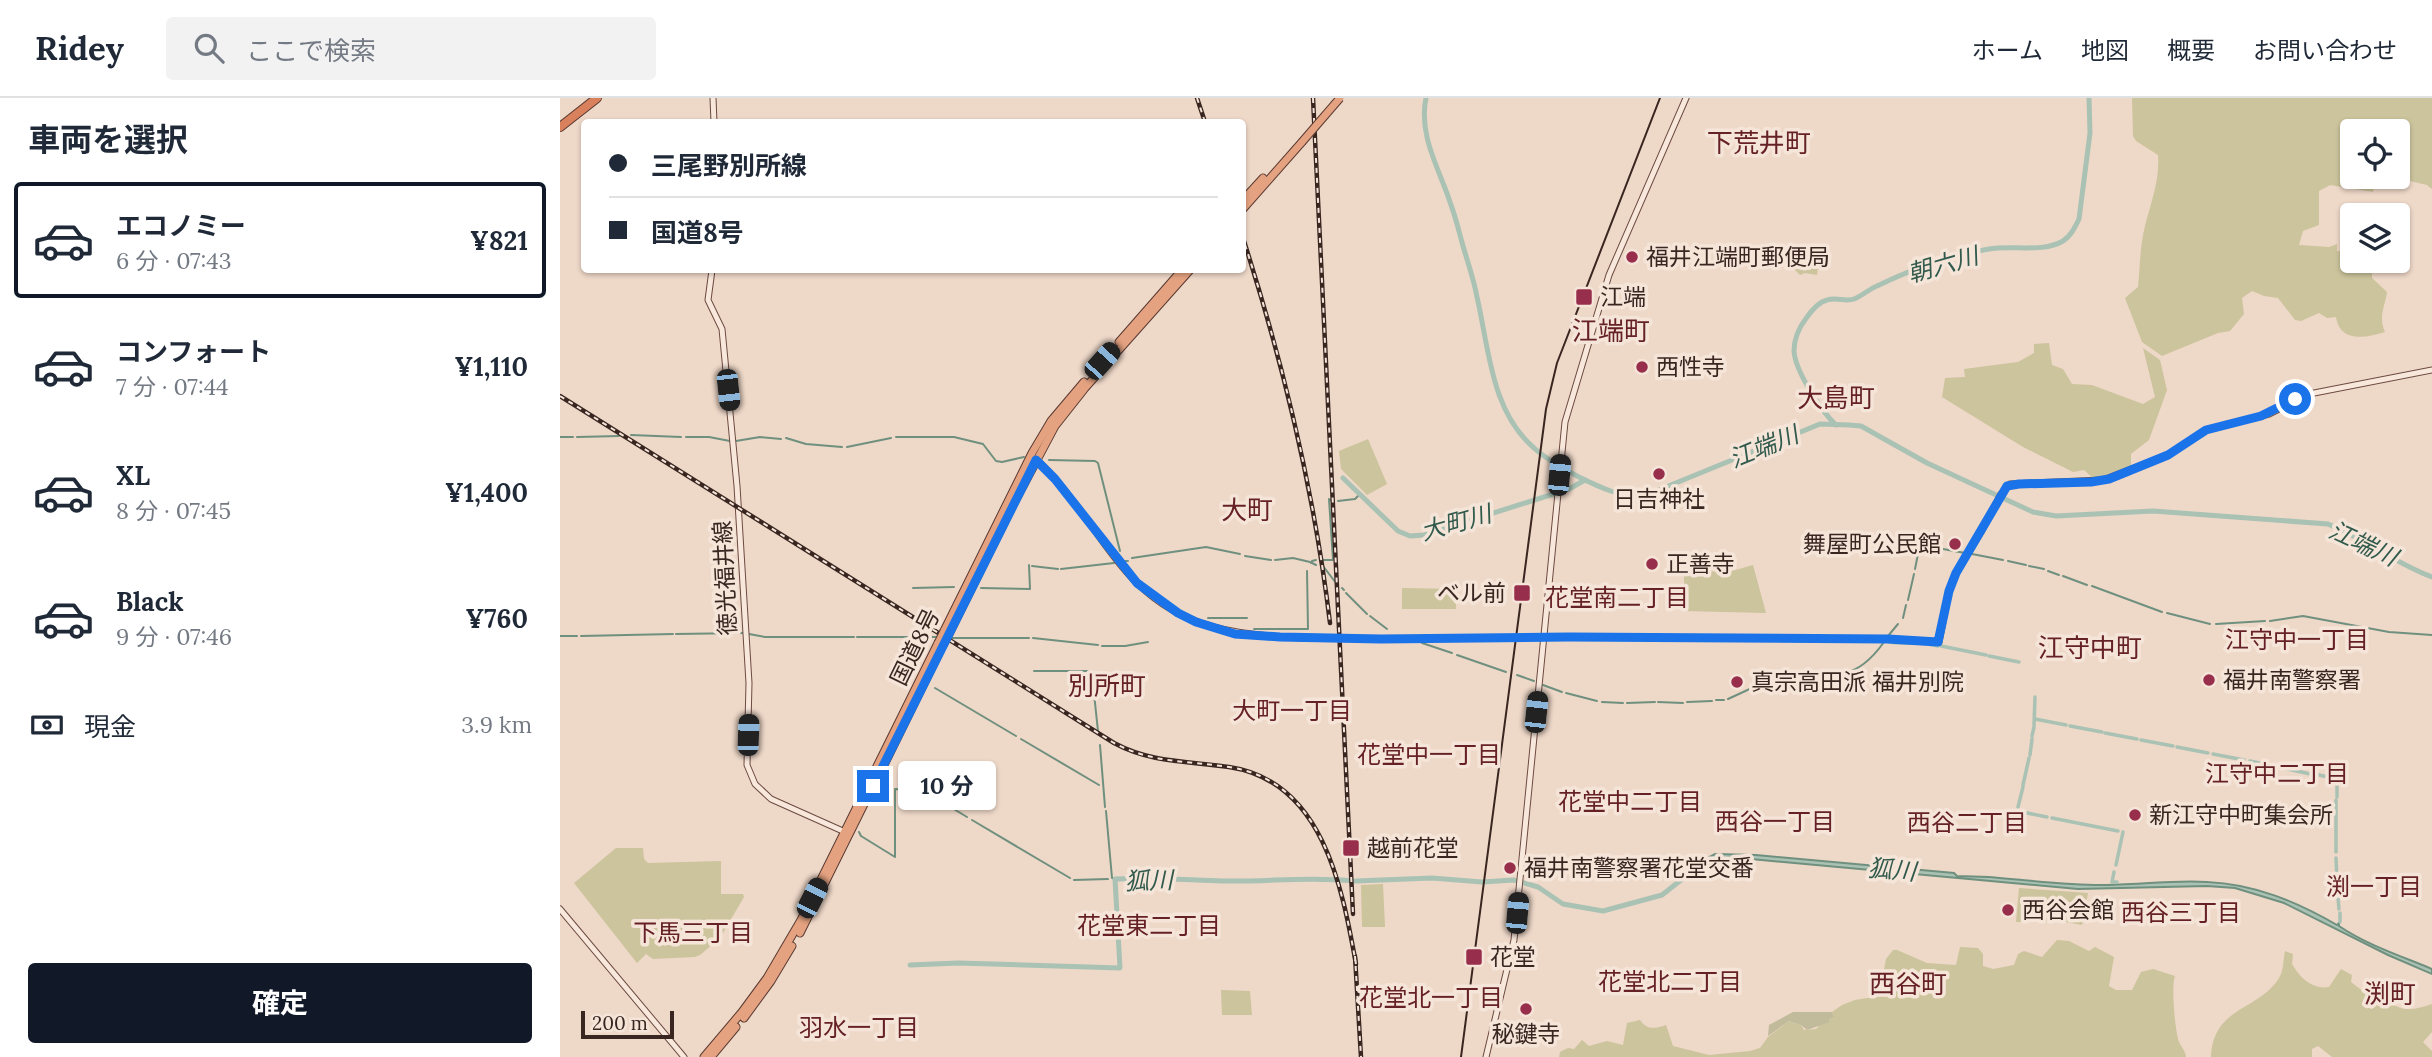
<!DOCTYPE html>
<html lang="ja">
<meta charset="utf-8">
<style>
:root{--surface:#fff;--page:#f2f2f3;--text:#1f2937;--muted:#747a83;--line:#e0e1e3;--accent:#111827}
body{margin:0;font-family:Lora,"Noto Sans JP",serif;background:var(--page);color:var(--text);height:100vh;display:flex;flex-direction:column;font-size:26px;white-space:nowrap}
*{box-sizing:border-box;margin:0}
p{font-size:23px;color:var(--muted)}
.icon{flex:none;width:38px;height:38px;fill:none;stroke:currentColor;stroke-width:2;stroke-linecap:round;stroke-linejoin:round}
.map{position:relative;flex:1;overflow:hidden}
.drawer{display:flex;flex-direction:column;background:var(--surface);width:560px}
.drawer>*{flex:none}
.hud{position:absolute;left:21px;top:21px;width:665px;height:154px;border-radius:7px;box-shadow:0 2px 5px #0004;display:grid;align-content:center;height:154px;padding:0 28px;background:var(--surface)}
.fabs{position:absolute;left:1780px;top:21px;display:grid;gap:14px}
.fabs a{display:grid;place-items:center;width:70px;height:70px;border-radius:7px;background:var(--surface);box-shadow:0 2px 5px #0004;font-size:35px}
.scale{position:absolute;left:21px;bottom:18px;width:93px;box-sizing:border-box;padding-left:7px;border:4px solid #3a2621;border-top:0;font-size:19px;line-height:24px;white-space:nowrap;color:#3a2621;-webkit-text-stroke:5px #f5e5d8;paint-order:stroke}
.end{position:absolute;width:32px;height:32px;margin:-16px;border:9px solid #1a73e8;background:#fff;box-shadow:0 0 0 4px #fff}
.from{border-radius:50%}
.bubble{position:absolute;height:49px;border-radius:7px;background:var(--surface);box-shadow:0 2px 5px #0004;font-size:23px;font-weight:700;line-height:49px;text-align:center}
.car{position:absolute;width:21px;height:42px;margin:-21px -10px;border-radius:9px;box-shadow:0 0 5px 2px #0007;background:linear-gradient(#222 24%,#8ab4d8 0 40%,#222 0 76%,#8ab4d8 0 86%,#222 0)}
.hud b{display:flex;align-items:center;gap:24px;height:66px;font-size:26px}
.hud b+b{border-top:2px solid var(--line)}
.hud i{width:18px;height:18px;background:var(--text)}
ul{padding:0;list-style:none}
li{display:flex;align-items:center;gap:21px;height:116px;margin:0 14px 10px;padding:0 14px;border:4px solid transparent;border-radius:7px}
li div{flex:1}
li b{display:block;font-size:26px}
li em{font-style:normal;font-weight:700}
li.active{border-color:var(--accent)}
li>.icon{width:63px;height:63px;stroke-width:1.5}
h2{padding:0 28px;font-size:32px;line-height:84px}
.pay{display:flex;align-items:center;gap:18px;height:77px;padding:0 28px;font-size:26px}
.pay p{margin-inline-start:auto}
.action{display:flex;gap:14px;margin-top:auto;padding:14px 28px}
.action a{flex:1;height:80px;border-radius:7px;background:var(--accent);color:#fff;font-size:28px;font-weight:700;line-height:80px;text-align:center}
header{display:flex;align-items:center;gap:42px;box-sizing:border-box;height:98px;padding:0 35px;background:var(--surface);border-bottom:2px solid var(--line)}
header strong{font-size:33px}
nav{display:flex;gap:38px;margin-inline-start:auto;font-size:24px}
.search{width:490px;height:63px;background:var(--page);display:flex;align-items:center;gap:18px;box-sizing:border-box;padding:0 24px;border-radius:7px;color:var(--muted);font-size:26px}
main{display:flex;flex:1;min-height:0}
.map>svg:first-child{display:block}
.green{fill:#ccc49c;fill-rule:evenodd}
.cemetery{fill:#c1bb9b}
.water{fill:#a9c2b4;stroke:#70907f;stroke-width:2}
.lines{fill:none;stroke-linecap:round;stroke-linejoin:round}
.stream{stroke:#70907f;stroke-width:2}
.canal{stroke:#a9c2b4;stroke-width:3.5}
.river{stroke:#a9c2b4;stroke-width:5}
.secondary-casing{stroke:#6c4a41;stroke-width:7}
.trunk-casing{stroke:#583931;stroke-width:9}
.motorway-casing{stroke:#583931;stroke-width:10}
.secondary{stroke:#f8e8dc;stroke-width:5}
.trunk{stroke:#e4a280;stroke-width:7}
.motorway{stroke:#d9815d;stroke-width:8}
.tram{stroke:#3a2621;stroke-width:2}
.rail-casing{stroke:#3a2621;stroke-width:4.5}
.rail{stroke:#f5e5d8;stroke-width:2;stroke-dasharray:5;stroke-linecap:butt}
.secondary-bridge-casing{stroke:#6c4a41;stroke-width:7;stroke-linecap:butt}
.trunk-bridge-casing{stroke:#583931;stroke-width:9;stroke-linecap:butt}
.secondary-bridge{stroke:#f8e8dc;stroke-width:5}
.trunk-bridge{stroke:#e4a280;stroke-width:7}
.route{stroke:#1a73e8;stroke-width:9}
.poi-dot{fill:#972f4c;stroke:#f5e5d8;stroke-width:2.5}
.labels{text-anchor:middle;stroke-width:7;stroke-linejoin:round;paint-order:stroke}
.poi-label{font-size:23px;fill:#3a2621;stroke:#f5e5d8;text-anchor:start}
.street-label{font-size:23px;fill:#3a2621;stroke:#f5e5d8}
.water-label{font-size:24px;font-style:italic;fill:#315a4c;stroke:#f5e5d8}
.neighbourhood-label{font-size:24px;fill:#662126;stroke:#f5e5d8}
.quarter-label{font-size:26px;fill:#662126;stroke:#f5e5d8}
</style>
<header>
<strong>Ridey</strong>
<div class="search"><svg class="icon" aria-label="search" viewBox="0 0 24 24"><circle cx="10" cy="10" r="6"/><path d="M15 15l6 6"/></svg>ここで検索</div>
<nav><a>ホーム</a><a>地図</a><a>概要</a><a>お問い合わせ</a></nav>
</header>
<main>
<section class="drawer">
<h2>車両を選択</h2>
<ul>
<li class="active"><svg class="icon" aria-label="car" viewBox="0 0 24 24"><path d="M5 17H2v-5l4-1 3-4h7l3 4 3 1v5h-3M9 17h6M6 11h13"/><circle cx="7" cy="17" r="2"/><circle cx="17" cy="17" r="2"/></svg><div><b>エコノミー</b><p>6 分 · 07:43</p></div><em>¥821</em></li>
<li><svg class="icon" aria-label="car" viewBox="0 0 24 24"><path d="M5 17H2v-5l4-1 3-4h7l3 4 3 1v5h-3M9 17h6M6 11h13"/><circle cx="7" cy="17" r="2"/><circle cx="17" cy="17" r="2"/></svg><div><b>コンフォート</b><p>7 分 · 07:44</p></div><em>¥1,110</em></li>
<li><svg class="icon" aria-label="car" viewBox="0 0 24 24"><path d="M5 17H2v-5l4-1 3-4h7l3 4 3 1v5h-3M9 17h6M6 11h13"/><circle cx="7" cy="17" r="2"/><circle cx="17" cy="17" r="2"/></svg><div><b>XL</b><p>8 分 · 07:45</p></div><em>¥1,400</em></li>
<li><svg class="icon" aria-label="car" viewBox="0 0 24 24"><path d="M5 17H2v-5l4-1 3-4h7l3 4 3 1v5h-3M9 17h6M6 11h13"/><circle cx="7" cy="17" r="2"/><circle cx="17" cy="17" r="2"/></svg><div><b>Black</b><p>9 分 · 07:46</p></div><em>¥760</em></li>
</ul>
<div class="pay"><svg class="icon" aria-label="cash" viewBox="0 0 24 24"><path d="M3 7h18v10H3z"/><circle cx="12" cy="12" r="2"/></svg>現金<p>3.9 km</p></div>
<div class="action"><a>確定</a></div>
</section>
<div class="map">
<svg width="1872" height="959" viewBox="0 0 1872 959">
<rect width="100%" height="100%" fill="#eed8c8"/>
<g class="green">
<path d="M1572 0H1872V91L1867 87 1833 79 1815 82 1813 94 1770 87 1759 93V127L1743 133 1739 147 1769 149 1777 146V153H1792V163H1819L1820 166 1812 174V180L1827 194C1825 209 1818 218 1825 234 1806 240 1780 245 1776 219L1767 220 1759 215 1741 223 1735 222 1718 200 1704 198 1692 193 1682 200 1684 216 1670 233 1658 235 1602 258 1582 244 1565 200 1578 189C1580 169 1580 147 1585 128 1591 104 1600 82 1598 57L1576 43 1573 38ZM1792 33H1838V79H1792Z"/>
<polygon points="1250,152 1260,153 1257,177 1245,175 1240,177 1230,167"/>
<polygon points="1489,245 1492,267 1503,271 1512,286 1532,287 1583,306 1595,299 1583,250 1600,262 1607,292 1589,342 1571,356 1571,369 1534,381 1524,372 1513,374 1463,349 1382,299 1385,280 1405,279 1404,271 1458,264 1474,255 1474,246"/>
<polygon points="808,341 827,386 807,397 781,371 779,353"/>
<polygon points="1193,467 1206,515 1124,513 1124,474 1172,473"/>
<polygon points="842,490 896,491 896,511 842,511"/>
<polygon points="56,750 83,750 84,761 88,765 161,763 161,796 183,796 184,799 160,840 140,857 135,859 93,861 86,856 77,865 14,785"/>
<polygon points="823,786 825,829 802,829 801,787"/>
<polygon points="1459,790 1528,795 1522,827 1501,823 1456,824"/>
<path d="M1497 842 1509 843 1529 853 1535 849 1554 859 1549 888 1556 892H1572L1581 874 1593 871 1615 878C1611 889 1615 933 1619 944 1622 950 1625 952 1626 959H999L1000 954 1008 950 1014 951 1022 942 1029 948 1047 943 1063 947 1067 925 1080 922C1087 932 1095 931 1106 927L1113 948 1149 957 1190 953 1200 950 1208 939 1229 923 1241 927 1244 932 1256 931 1260 927 1270 924 1269 921 1274 919 1272 914 1282 907 1295 902 1319 898 1326 861 1333 852H1337L1367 865 1396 867 1400 849 1418 850 1423 856V868L1433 871 1454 867 1458 856 1464 853 1482 859Z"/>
<path d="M1725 853 1733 856 1732 866C1740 880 1753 892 1769 889L1781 871 1792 877 1791 884 1817 904 1829 908 1831 905C1845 915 1857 911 1872 906V934L1863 944 1872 953V959H1772L1758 948 1752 951V959H1651C1653 908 1699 913 1719 880 1724 872 1723 862 1725 853Z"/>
<polygon points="661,892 690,893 692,917 662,917"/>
</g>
<polygon class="cemetery" points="1233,914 1272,914 1274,919 1269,921 1270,924 1247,932 1241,927 1229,923 1208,938 1209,927"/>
<path class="water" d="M1155 756 1196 757 1394 775 1397 778 1429 779C1466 782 1504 787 1541 787 1576 787 1612 782 1647 784 1695 786 1737 804 1777 827L1779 825V828C1807 847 1841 858 1872 871V876L1828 857 1724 805 1675 790 1647 788 1518 791 1169 759 1152 762 1141 768 1138 765Z"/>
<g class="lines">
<g class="stream">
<polyline points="71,337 121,339"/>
<polyline points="0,339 13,339"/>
<polyline points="17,339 59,338"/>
<polyline points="126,339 149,339 170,343"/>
<polyline points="336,339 394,339 423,346 436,363 442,364 464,359"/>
<polyline points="226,340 246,346 282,349"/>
<polyline points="176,343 200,339 221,341"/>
<polyline points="287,349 331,340"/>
<polyline points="489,362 535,363 538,365 560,453"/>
<polyline points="778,403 795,401 800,396"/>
<polyline points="1365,447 1379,450"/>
<polyline points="1383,451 1405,455"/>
<polyline points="1412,456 1443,462"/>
<polyline points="685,458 711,462"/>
<polyline points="572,460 646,449 680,456"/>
<polyline points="715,462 733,460 750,464"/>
<polyline points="760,462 773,462 769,401 772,403"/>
<polyline points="565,463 568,463"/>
<polyline points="1448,463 1466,467"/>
<polyline points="751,465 752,463 756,462"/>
<polyline points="752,465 756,467"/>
<polyline points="472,468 498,471"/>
<polyline points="763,468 776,485"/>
<polyline points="1469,468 1484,471"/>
<polyline points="501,471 554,465"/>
<polyline points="1355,471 1359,451"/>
<polyline points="1488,473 1499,477"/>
<polyline points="1503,478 1527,487"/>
<polyline points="1532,488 1602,514"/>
<polyline points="353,490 394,489"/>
<polyline points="421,490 470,491 469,467"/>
<polyline points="782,490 784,492"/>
<polyline points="786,495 807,516"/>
<polyline points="1348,502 1354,476"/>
<polyline points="1607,515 1650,526"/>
<polyline points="810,518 827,531"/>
<polyline points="648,520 687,520"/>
<polyline points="1343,520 1346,507"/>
<polyline points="1710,523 1743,518 1829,534 1872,537"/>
<polyline points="1656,526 1705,523"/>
<polyline points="694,531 748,531 747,473"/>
<polyline points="116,536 184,535"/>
<polyline points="189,536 205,539 294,539"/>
<polyline points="0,538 17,538"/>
<polyline points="21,538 113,536"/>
<polyline points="1328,538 1338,526"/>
<polyline points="297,539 377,539"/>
<polyline points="389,540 469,540"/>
<polyline points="473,540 538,547"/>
<polyline points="862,545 892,555"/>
<polyline points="542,548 565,548 588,544"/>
<polyline points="897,557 946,574"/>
<polyline points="474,573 532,573"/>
<path d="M1284 575C1301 572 1314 558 1324 544"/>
<polyline points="532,577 538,633"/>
<polyline points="957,577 974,583"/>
<polyline points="1212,581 1278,575"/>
<polyline points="538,584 582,584"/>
<polyline points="983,587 1002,594"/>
<polyline points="375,590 456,638"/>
<polyline points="1006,595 1037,603"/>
<polyline points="1168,601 1207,583"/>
<polyline points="1156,602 1164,602"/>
<polyline points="1042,604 1063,605"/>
<polyline points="1098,604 1123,605"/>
<polyline points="1127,604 1152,603"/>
<polyline points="1067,605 1095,604"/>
<polyline points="461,641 539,687"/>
<polyline points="540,647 545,709"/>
<polyline points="546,713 552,780 555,781"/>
<polyline points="412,722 510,780"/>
<polyline points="299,734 301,738 335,759 335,691 364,693 407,719"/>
<polyline points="514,782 548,781"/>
</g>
<g class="canal">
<polyline points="1329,544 1337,545"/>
<polyline points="1340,545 1355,545"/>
<polyline points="1363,545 1378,548"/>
<polyline points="1381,548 1426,557"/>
<polyline points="1429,558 1459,564"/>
<polyline points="1475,621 1506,627"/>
<polyline points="1474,627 1475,599"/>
<polyline points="1510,628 1542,634"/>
<polyline points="1545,635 1577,641"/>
<polyline points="1472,638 1474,629"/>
<polyline points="1581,642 1613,648"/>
<polyline points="1617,649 1648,655"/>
<polyline points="1653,656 1684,662"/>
<polyline points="1470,657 1472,641"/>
<polyline points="1690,663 1718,669"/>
<polyline points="1723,670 1755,677"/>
<polyline points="1759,677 1777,681 1777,699"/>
<polyline points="1463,687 1469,660"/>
<polyline points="1458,709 1463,689"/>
<polyline points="1457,713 1487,719"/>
<polyline points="1492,720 1558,733"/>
<polyline points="1776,754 1776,702"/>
<polyline points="1776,760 1777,784"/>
<polyline points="1556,767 1563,734"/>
<polyline points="1554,774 1552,784 1557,784"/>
<polyline points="1777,788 1779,811"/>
<polyline points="1780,815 1780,824"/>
</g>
<g class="river">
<path d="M866 0C858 38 880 72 891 107 896 120 899 134 903 148 908 165 914 182 917 199 929 251 931 313 974 350 987 362 1004 371 1019 379 1039 389 1062 400 1084 398L1260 326 1289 327 1301 328 1367 365 1473 414 1496 418 1593 413 1768 426C1804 441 1835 465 1872 479"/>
<path d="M1276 327C1262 314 1235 273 1234 253 1234 241 1240 228 1247 219 1252 212 1259 204 1267 202 1276 199 1286 204 1294 201 1302 198 1309 191 1317 188 1352 171 1392 157 1429 151 1452 147 1483 155 1503 143 1511 138 1515 129 1519 121L1530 35 1529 0"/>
<polyline points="783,380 838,433 850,438 864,437 1009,391 1025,382"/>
<polyline points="796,783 872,780 922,784 954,782 978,789 1003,806 1043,813 1102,797 1145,763"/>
<path d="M350 867 398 865 560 870 555 781C591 779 627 782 663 783 707 784 750 778 794 783"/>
</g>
<g class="secondary-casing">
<g id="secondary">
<polyline points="153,0 154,24"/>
<polyline points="152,172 148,202 162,231 177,388 189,585 187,667 195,686 211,701 285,734"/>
<path d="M476 361C495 378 511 401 527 422 543 443 558 467 577 485 623 531 678 537 740 540"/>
<polyline points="821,541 1009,539 1328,541 1379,544 1389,493 1396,475 1421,434 1441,396 1450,386 1543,382 1608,357 1646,332 1709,316 1749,296 1872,272"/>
<polyline points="0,811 124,959"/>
<polyline points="926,959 954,842 1005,324 1049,177 1126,0"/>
</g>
</g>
<g class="trunk-casing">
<g id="trunk">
<polyline points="682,103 703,80"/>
<polyline points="682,112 742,44"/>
<polyline points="559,244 622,172"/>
<polyline points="384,533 472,355 491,323 524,284"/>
<polyline points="389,536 453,407 495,328 525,290 630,172"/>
<polyline points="323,669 383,547"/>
<polyline points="240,835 317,680"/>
<polyline points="184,920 211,883 232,848"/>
<polyline points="144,959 182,914 207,880 241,822 378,545"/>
<polyline points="151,959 176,929"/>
</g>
</g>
<g class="motorway-casing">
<polyline id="motorway" points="0,29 37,0"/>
</g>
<use href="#secondary" class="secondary"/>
<use href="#trunk" class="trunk"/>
<use href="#motorway" class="motorway"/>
<polyline class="tram" points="901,959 986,311 997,265 1100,0"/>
<g class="rail-casing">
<g id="rail">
<polyline points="637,0 645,24"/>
<polyline points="753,0 793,816"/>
<path d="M682 137C723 264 754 392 770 525"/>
<path d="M0 298 554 645C591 665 628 663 669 669 763 683 782 789 796 866"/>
<polyline points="795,858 801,959"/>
</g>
</g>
<use href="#rail" class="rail"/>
<g class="secondary-bridge-casing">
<polyline id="secondary-bridge" points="740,540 821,541"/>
</g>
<g class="trunk-bridge-casing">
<g id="trunk-bridge">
<polyline points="742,44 780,0"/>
<polyline points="378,545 384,533"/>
<polyline points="383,547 389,536"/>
</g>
</g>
<use href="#secondary-bridge" class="secondary-bridge"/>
<use href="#trunk-bridge" class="trunk-bridge"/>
</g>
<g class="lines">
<polyline class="route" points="313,688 476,362 495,381 577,485 618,515 636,524 675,536 720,539 821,541 1009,539 1328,541 1378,544 1389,493 1396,475 1447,388 1459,386 1531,384 1549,381 1608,357 1646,332 1701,318 1735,301"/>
</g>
<g class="poi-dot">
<circle cx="1072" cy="159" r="7"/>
<rect x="1015" y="190" width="18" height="18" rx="3.5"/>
<circle cx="1082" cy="269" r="7"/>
<circle cx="1099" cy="376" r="7"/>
<circle cx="1395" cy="446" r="7"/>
<circle cx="1092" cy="466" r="7"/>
<rect x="953" y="486" width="18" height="18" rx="3.5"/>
<circle cx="1649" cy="582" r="7"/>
<circle cx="1177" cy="584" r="7"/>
<circle cx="1575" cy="717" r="7"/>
<rect x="782" y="741" width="18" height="18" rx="3.5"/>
<circle cx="950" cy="770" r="7"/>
<circle cx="1448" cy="812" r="7"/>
<rect x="905" y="850" width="18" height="18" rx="3.5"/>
<circle cx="966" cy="911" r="7"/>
</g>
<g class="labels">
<g class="poi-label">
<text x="1086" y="167">福井江端町郵便局</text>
<text x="1040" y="207">江端</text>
<text x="1096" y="277">西性寺</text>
<text x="1099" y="409" text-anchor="middle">日吉神社</text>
<text x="1381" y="454" text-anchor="end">舞屋町公民館</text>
<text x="1106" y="474">正善寺</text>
<text x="946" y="503" text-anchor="end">ベル前</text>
<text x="1663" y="590">福井南警察署</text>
<text x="1191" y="592">真宗高田派 福井別院</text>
<text x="1589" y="725">新江守中町集会所</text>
<text x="807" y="758">越前花堂</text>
<text x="964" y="778">福井南警察署花堂交番</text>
<text x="1462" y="820">西谷会館</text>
<text x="930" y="867">花堂</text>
<text x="966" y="944" text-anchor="middle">秘鍵寺</text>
</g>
<g class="street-label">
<text transform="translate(165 480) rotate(-93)" y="8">徳光福井線</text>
<text transform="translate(355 549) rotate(-64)" y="8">国道8号</text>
</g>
<g class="water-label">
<text transform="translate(1383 167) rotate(-16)" y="8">朝六川</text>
<text transform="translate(1204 349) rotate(-22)" y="8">江端川</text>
<text transform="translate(896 425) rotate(-16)" y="8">大町川</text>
<text transform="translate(1803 446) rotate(25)" y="8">江端川</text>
<text transform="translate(1332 772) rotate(5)" y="8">狐川</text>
<text transform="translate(589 783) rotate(-2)" y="8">狐川</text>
</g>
<g class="neighbourhood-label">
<text x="1057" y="508">花堂南二丁目</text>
<text x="1737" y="550">江守中一丁目</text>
<text x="732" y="621">大町一丁目</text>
<text x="869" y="665">花堂中一丁目</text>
<text x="1717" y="684">江守中二丁目</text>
<text x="1070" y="712">花堂中二丁目</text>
<text x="1215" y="732">西谷一丁目</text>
<text x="1407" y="733">西谷二丁目</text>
<text x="1814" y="797">渕一丁目</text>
<text x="1621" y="823">西谷三丁目</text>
<text x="589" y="836">花堂東二丁目</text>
<text x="133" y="843">下馬三丁目</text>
<text x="1110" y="892">花堂北二丁目</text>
<text x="871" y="908">花堂北一丁目</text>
<text x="299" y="938">羽水一丁目</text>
</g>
<g class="quarter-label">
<text x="1199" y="54">下荒井町</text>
<text x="1051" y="242">江端町</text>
<text x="1276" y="309">大島町</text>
<text x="687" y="421">大町</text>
<text x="1530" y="559">江守中町</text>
<text x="547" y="597">別所町</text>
<text x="1348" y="895">西谷町</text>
<text x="1830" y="905">渕町</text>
</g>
</g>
</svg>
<div class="fabs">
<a><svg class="icon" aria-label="locate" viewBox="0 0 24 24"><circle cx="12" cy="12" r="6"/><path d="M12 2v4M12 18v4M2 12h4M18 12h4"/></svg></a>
<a><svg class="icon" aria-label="layers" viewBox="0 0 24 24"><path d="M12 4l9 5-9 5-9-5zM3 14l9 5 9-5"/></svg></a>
</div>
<div class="scale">200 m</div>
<i class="end from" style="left:1735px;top:301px"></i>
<i class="end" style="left:313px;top:688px"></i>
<div class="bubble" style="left:338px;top:663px;width:98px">10 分</div>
<i class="car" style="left:542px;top:263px;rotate:42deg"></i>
<i class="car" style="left:168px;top:292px;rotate:174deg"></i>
<i class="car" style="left:999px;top:377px;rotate:5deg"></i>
<i class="car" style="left:976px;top:614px;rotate:6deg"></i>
<i class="car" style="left:188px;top:637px;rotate:2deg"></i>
<i class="car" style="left:252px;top:800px;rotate:27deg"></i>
<i class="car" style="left:957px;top:815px;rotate:5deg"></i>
<div class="hud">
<b><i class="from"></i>三尾野別所線</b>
<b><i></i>国道8号</b>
</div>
</div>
</main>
